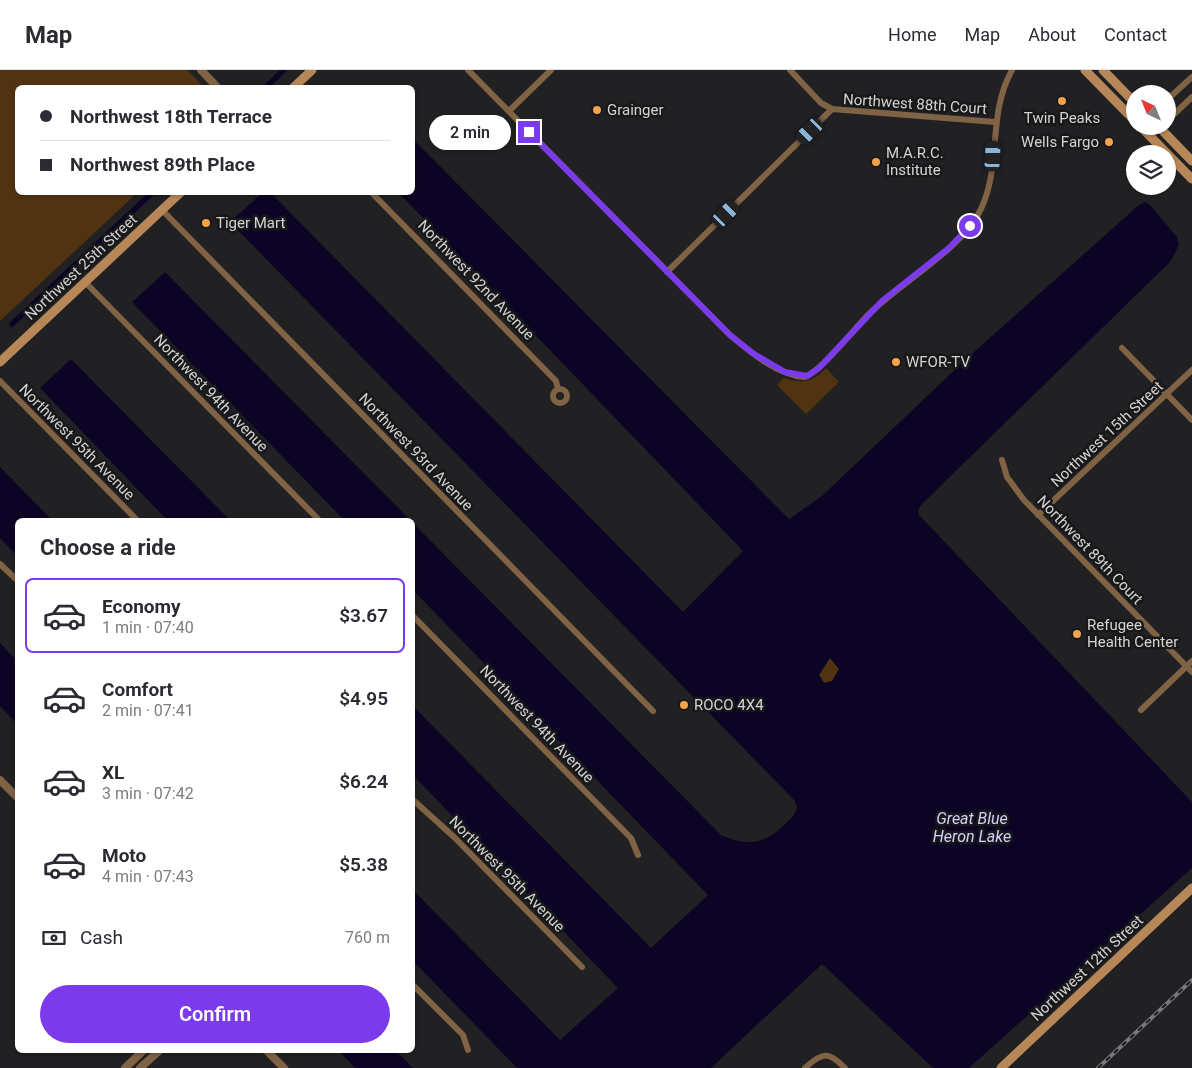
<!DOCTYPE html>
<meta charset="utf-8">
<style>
:root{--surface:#fff;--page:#f7f7f7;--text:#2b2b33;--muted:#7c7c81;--line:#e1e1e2;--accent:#7c3aed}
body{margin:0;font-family:Roboto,sans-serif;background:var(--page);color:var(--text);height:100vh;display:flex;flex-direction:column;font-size:19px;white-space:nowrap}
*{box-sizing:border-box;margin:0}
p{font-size:16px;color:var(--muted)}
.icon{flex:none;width:28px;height:28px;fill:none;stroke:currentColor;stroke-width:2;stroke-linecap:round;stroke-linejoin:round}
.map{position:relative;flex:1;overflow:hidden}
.sheet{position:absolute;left:15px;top:448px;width:400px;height:535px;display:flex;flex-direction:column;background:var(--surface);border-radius:8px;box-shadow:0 1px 4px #0004}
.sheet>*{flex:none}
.banner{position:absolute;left:15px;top:15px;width:400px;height:110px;border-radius:8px;box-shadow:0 1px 4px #0004;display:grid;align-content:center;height:110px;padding:0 25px;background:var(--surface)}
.needle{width:32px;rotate:317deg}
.controls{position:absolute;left:1126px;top:15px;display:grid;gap:10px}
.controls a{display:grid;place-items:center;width:50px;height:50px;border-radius:50%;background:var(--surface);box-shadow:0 1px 4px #0004;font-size:25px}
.end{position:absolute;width:22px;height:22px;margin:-11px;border:6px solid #7c3aed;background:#fff;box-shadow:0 0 0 2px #fff}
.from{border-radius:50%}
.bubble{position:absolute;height:35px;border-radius:18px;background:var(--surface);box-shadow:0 1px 4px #0004;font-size:16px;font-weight:600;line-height:35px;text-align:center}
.car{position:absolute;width:15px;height:30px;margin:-15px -8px;border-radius:6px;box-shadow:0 0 4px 1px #0007;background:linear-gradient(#222 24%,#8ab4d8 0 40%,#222 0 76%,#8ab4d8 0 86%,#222 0)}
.banner b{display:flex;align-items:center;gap:18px;height:48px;font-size:19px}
.banner b+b{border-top:1px solid var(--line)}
.banner i{width:12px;height:12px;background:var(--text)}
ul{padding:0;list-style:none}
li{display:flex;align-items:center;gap:15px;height:75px;margin:0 10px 8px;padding:0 15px;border:2px solid transparent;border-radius:8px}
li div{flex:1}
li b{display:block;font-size:19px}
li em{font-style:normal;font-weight:600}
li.current{border-color:var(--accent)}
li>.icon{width:45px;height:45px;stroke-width:1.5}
h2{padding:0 25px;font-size:22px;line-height:60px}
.pay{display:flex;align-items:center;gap:12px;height:55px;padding:0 25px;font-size:19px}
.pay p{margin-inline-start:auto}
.cta{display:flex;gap:10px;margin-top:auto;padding:10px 25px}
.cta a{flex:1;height:58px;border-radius:30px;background:var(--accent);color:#fff;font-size:20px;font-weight:600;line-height:58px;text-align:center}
header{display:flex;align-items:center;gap:30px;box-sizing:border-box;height:70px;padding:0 25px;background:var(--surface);border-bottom:1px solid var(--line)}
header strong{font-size:24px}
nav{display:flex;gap:28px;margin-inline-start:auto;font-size:18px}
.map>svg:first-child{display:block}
.green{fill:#513312}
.water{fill:#0d0425;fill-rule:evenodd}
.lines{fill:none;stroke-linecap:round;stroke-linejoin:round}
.canal{stroke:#0d0425;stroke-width:5.5}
.minor{stroke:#806245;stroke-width:6}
.tertiary{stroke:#806245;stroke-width:8}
.secondary{stroke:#b78757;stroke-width:9}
.rail-casing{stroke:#78787b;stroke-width:4}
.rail{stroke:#18181a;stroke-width:2;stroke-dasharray:5.5;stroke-linecap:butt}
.route{stroke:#7c3aed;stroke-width:6}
.poi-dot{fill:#f6a247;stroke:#18181a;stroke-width:2}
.labels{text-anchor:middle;stroke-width:5;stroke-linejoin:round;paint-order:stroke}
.street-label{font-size:15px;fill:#d4d4d6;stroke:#18181a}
.poi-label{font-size:15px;fill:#d4d4d6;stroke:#18181a;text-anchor:start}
.water-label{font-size:16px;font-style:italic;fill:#d3cffa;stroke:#18181a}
</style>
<header>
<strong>Map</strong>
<nav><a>Home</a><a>Map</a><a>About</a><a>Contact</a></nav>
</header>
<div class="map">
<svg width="1192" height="998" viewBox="0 0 1192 998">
<rect width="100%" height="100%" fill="#212124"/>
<g class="green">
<polygon points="0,0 187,0 204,17 18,18 18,122 137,123 0,251"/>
<path d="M826 298 839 312 806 344 777 315 784 308C801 314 814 312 826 298Z"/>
<polygon points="830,588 839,599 832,611 824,613 819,605"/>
</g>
<g class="water">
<path d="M413 69 789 449 822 426 965 290 1139 135 1145 132 1150 135 1177 167 1179 175 1171 191 922 434 918 440 919 445 1192 732V798L969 998H933L822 894 711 998H517L413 891V820L560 970 618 918 413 705V636L651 878 708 825 413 520V453L721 765C747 777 767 774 786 753 791 748 796 744 797 737L794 730 230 152 262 123H271L683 542 743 481 399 123 412 122ZM830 588 839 599 832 611 824 613 819 605Z"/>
<polygon points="165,202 410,450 344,450 132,232"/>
<polygon points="71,289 230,450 167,450 40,318"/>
<polygon points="0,397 52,450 18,450 17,486 0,468"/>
<polygon points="0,573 17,591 17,654 0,636"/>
<polygon points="338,980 395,980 413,998 355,998"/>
</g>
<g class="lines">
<g class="canal">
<polyline points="265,18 284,0"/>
<polyline points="12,254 153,122"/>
</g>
<g class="minor">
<path d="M468 0 730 265C749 281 777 305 804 307 819 304 857 255 871 242 903 211 964 177 981 139 1002 94 987 45 1012 0"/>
<polyline points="790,0 821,33 832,39 995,52"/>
<polyline points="1168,29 1192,7"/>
<polyline points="509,41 551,0"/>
<polyline points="1168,50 1192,27"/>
<polyline points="371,122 556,311 558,319"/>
<polyline points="162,140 653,641"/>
<polyline points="667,202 832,39"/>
<polyline points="85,212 319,450"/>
<polyline points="1122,278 1192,350"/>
<polyline points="0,311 137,450"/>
<circle cx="560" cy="326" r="7"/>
<polyline points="1002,390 1007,407 1024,430 1192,602"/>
<polyline points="1038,445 1192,300"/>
<polyline points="0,494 18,511"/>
<polyline points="412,545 625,762 631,768 638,785"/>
<polyline points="1141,640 1192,591"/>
<polyline points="412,729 454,767 582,897"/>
<polyline points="412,914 463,965 468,980"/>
<path d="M805 998C822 982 828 981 845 998"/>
</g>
<g class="tertiary">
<polyline points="201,0 218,18"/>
<polyline points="0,710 18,728"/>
<polyline points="266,980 284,998"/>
<polyline points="125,998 144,980"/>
<polyline points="140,998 160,980"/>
</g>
<g class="secondary">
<polyline points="1085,0 1135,51"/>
<polyline points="1103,0 1135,33"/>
<polyline points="293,18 312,0"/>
<polyline points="1140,56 1192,109"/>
<polyline points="1158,56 1192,91"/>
<polyline points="0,292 181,122"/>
<polyline points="1001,998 1192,818"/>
</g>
<g class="rail-casing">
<polyline id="rail" points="1098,998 1192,910"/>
</g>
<use href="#rail" class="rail"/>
</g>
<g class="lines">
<polyline class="route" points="529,62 730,265 754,284 785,302 807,306 819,298 882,231 949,178 970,156"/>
</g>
<g class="poi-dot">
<circle cx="1062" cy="31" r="5"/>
<circle cx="597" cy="40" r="5"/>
<circle cx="1109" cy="72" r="5"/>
<circle cx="876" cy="92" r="5"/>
<circle cx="206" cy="153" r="5"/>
<circle cx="896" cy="292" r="5"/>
<circle cx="1077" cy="564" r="5"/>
<circle cx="684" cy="635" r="5"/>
</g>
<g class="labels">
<g class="street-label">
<text transform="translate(915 34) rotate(4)" y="5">Northwest 88th Court</text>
<text transform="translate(81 197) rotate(-43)" y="5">Northwest 25th Street</text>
<text transform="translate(476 210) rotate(46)" y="5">Northwest 92nd Avenue</text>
<text transform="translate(211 323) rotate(46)" y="5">Northwest 94th Avenue</text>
<text transform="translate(1107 364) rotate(-43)" y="5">Northwest 15th Street</text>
<text transform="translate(77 372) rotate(45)" y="5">Northwest 95th Avenue</text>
<text transform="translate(416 382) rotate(46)" y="5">Northwest 93rd Avenue</text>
<text transform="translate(1090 480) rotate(46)" y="5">Northwest 89th Court</text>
<text transform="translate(537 654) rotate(46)" y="5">Northwest 94th Avenue</text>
<text transform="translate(507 804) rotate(45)" y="5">Northwest 95th Avenue</text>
<text transform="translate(1087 898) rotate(-43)" y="5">Northwest 12th Street</text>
</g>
<g class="poi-label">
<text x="607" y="45">Grainger</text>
<text x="1062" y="53" text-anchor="middle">Twin Peaks</text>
<text x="1099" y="77" text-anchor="end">Wells Fargo</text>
<text x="886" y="88">M.A.R.C.<tspan x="886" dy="17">Institute</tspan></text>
<text x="216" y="158">Tiger Mart</text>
<text x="906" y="297">WFOR-TV</text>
<text x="1087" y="560">Refugee<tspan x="1087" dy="17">Health Center</tspan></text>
<text x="694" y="640">ROCO 4X4</text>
</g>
<g class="water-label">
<text x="972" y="754">Great Blue<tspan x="972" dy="18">Heron Lake</tspan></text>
</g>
</g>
</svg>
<div class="controls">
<a><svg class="needle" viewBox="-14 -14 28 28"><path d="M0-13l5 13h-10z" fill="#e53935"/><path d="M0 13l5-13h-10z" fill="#7c7c81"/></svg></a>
<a><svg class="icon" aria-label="layers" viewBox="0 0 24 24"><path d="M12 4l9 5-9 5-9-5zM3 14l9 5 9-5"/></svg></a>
</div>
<i class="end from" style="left:970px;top:156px"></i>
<i class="end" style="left:529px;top:62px"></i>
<div class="bubble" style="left:429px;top:45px;width:82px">2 min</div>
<i class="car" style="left:810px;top:61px;rotate:226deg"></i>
<i class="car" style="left:993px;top:86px;rotate:3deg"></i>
<i class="car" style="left:726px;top:144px;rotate:45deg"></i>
<div class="banner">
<b><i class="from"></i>Northwest 18th Terrace</b>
<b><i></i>Northwest 89th Place</b>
</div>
<section class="sheet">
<h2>Choose a ride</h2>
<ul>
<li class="current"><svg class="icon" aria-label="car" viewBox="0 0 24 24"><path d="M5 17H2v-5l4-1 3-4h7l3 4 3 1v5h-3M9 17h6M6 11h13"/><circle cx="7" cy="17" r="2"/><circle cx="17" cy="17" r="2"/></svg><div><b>Economy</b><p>1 min · 07:40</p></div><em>$3.67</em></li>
<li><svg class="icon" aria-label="car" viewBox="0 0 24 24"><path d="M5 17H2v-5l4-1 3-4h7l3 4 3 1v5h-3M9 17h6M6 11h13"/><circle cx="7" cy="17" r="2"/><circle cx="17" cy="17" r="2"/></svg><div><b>Comfort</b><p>2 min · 07:41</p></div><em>$4.95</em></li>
<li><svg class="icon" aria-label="car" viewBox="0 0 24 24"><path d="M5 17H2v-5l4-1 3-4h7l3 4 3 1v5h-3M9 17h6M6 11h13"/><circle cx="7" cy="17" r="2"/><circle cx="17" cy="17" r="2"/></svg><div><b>XL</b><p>3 min · 07:42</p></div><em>$6.24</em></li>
<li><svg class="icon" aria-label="car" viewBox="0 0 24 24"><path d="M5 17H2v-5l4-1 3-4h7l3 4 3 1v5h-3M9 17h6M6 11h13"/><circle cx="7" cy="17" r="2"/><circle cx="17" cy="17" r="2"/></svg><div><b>Moto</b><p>4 min · 07:43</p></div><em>$5.38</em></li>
</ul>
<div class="pay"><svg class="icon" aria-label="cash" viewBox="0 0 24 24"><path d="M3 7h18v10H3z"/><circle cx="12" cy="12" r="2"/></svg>Cash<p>760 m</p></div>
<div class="cta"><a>Confirm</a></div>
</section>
</div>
